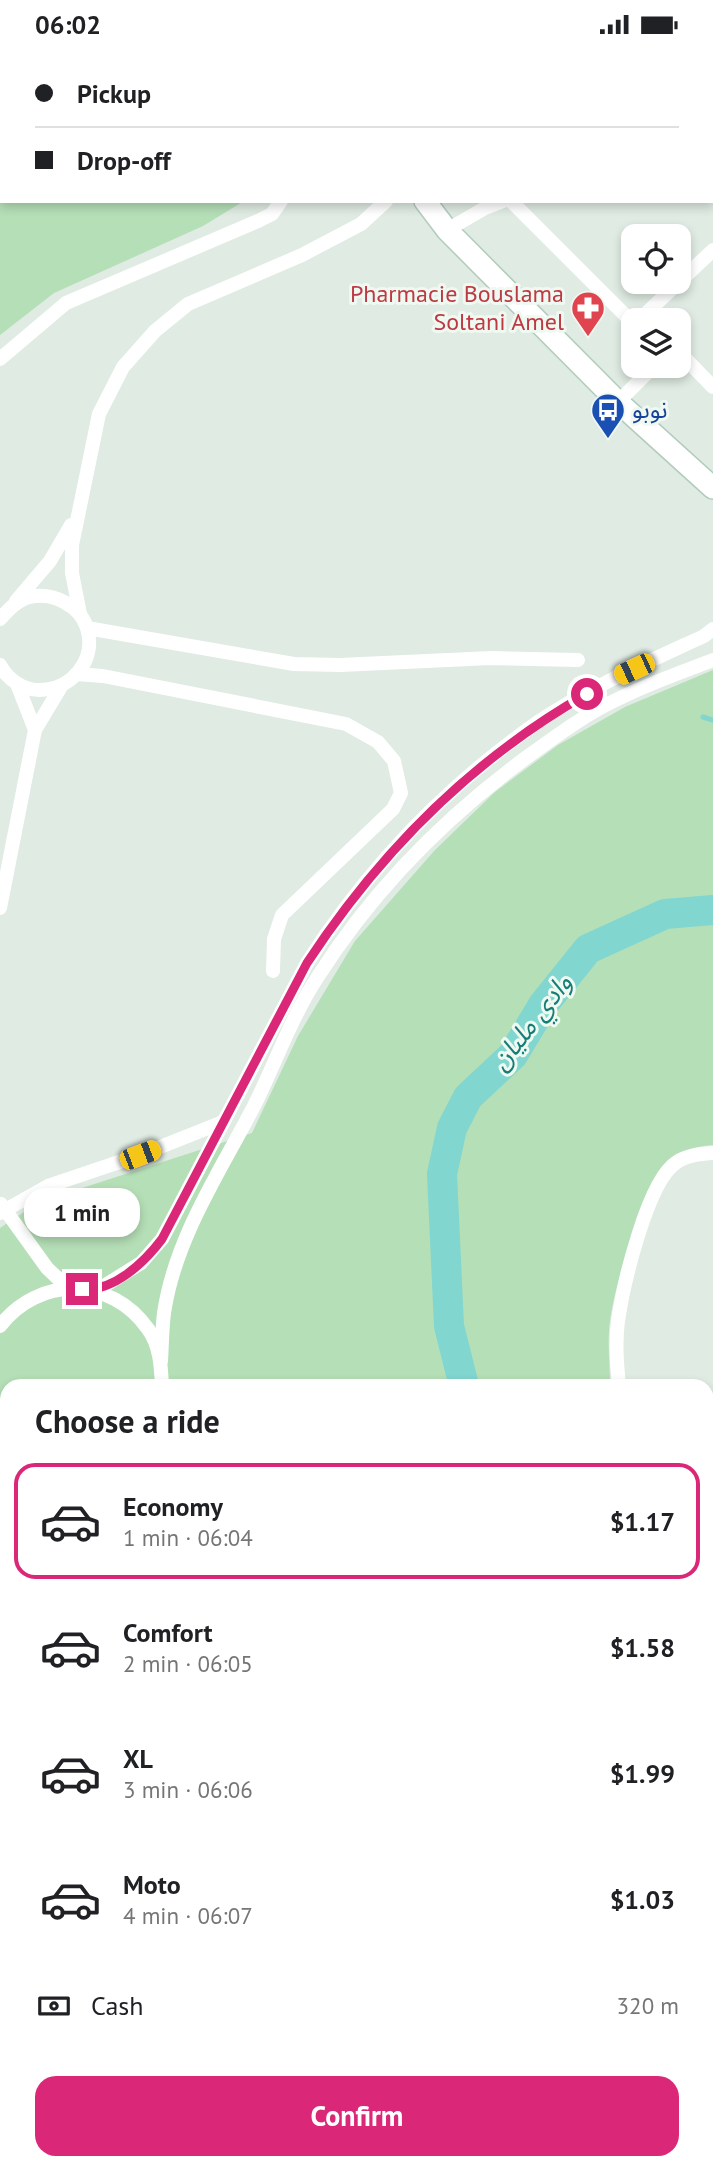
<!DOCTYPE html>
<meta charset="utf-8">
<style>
:root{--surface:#fff;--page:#f2f2f2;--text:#202124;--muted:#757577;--line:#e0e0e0;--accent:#db2777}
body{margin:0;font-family:"PT Sans","Noto Sans Arabic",sans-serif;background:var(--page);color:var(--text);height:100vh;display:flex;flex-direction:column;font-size:26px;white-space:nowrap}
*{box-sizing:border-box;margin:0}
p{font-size:23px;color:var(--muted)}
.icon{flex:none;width:38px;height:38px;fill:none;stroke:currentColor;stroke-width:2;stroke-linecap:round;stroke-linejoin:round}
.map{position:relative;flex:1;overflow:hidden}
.panel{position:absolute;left:0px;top:1330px;width:714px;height:791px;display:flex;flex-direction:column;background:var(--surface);border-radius:21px 21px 0 0;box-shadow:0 4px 10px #0003}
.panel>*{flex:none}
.banner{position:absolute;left:0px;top:0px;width:714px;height:154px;box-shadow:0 4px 10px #0003;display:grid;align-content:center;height:154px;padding:0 35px;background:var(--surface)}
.tools{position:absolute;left:621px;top:175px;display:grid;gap:14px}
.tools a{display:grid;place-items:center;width:70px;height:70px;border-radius:14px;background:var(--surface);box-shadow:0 4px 10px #0003;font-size:35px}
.end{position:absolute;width:32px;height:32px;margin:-16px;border:9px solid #db2777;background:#fff;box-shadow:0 0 0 4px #fff}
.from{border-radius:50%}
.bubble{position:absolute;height:49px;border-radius:21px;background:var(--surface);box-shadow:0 4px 10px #0003;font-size:23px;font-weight:700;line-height:49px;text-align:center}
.car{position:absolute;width:21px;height:42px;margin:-21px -10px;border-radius:9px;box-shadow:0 0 5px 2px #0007;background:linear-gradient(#f5c518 24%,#345 0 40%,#f5c518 0 76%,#345 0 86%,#f5c518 0)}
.banner b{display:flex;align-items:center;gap:24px;height:66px;font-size:26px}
.banner b+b{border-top:2px solid var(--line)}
.banner i{width:18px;height:18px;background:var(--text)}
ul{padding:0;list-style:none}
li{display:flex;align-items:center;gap:21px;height:116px;margin:0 14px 10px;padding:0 21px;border:4px solid transparent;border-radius:21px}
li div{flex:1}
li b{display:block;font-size:26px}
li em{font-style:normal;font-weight:700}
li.selected{border-color:var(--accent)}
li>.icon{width:63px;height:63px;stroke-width:1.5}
h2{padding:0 35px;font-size:32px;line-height:84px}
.pay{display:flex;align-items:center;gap:18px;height:77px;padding:0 35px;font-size:26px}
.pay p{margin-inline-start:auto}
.action{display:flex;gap:14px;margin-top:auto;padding:14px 35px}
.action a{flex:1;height:80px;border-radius:21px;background:var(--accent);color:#fff;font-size:28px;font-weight:700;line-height:80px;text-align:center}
.status{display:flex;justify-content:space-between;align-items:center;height:49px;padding:0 35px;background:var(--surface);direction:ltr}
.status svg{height:19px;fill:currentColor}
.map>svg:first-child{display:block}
.green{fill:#b5dfb7}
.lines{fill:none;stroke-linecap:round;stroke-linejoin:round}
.stream{stroke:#81d6cf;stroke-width:5}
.river{stroke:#81d6cf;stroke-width:30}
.secondary-casing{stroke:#b1ccbc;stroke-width:24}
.street{stroke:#fff;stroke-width:14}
.secondary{stroke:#fff;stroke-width:21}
.route{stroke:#db2777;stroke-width:9}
.labels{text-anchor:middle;stroke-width:6;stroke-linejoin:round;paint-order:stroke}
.health-label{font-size:24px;fill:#be3a42;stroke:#eff8f1;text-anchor:end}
.transit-label{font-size:24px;fill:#164399;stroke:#eff8f1;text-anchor:start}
.water-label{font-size:26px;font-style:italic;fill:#147d76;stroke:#eff8f1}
</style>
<div class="status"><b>06:02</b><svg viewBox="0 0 49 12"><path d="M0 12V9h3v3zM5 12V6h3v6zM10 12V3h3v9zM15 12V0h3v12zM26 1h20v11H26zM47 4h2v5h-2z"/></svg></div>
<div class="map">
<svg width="713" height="2121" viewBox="0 0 713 2121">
<rect width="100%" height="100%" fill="#dfebe3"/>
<g class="green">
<polygon points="0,0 97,2 2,2 2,152 244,152 203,177 54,244 0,286"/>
<path d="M713 621V1096C699 1097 684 1100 672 1108 645 1125 614 1239 610 1272 607 1293 610 1316 610 1337H7V2114H707V1598L713 1611V2121H0V1179L39 1153 252 1084 298 987 355 892 435 801 495 743 558 696 625 658Z"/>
</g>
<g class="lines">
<polyline class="stream" points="703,668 713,671"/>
<g class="river">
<polyline points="464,1337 449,1277 442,1125 452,1079 468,1048 513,1006 543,956 588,900 665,865 713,861"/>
<polyline points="707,1947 713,1958"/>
</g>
<g class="secondary-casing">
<g id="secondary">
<polyline points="330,0 331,2"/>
<polyline points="425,152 447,181 618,353 713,439"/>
</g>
</g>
<g class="street">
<polyline points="127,0 131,2"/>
<polyline points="473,0 473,2"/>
<polyline points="588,0 589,2"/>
<polyline points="286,2 287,0"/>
<polyline points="705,2 705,0"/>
<polyline points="712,13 713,13"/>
<polyline points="712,139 713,141"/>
<polyline points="511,152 634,275"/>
<polyline points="447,181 485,159 503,152"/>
<polyline points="639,271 713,201"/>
<polyline points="679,303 713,338"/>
<polyline points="0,310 66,254 258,172 272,165 281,152"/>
<polyline points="618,353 654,317"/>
<polyline points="16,552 50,512 71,476"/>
<polyline points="80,565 72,524 72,496 99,365 123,318 155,282 188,255 302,206 361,175 386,152"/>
<path d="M0 570C8 561 17 551 30 548 52 543 80 556 87 579 97 612 71 641 39 641 23 641 7 630 0 616"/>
<polyline points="87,579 294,615 340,616 491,609 578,611"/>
<polyline points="76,625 103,627 346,675 378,693 394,712 401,744 393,760 282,866 274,890 273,922"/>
<polyline points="17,635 35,681"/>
<polyline points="0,859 35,681 62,636"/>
<polyline points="1,1155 47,1219 68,1239"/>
<polyline points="0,1164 48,1137 140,1106 223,1073"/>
<path d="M96 1242 141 1214 162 1190 307 914C368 819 445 738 538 673 590 638 648 613 704 587L713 580"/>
<path d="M0 1277C38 1227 111 1227 148 1280 160 1296 161 1317 162 1337"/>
<path d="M161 1312C162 1296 162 1280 164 1264 175 1189 220 1123 254 1057 275 1015 291 969 317 929 372 842 444 769 527 708 556 687 587 664 620 649 650 634 682 623 713 611"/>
<path d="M619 1337C617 1316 615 1294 618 1272 623 1238 647 1131 677 1113 687 1106 701 1105 713 1104"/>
<polyline points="0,1381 7,1390"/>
<polyline points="0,1402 7,1404"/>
<polyline points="707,1463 713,1462"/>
<polyline points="707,1531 713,1545"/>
<polyline points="707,1580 713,1593"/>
<polyline points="539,2114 542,2121"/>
<polyline points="599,2114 603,2121"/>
</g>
<use href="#secondary" class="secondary"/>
</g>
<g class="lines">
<path class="route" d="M82 1240C113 1243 144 1214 162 1190L307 914C380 803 471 711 587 645"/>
</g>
<defs>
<g id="pharmacy-pin" transform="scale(1.75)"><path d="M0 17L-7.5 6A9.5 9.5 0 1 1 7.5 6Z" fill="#e0444e" stroke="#eff8f1"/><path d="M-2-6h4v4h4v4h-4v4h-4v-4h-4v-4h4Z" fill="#fff"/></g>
<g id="bus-pin" transform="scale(1.75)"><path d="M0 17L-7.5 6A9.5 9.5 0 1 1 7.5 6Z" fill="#1a4fb4" stroke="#eff8f1"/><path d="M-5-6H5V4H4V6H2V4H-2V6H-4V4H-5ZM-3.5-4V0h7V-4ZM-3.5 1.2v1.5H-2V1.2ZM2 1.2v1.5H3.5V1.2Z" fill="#fff"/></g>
</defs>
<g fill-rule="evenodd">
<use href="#pharmacy-pin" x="588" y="259"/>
<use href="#bus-pin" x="608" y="361"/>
</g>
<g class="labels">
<g class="health-label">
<text x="564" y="253">Pharmacie Bouslama<tspan x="564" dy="28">Soltani Amel</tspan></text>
</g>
<g class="transit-label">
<text x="632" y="369">نوبو</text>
</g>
<g class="water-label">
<text transform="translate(531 973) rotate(-52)" y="9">وادي مليان</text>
</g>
</g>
</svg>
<div class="tools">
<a><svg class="icon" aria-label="locate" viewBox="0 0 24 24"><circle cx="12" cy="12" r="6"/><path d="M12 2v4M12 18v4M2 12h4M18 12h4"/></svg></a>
<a><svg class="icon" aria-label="layers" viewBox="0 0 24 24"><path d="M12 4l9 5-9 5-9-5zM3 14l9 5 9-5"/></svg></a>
</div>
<i class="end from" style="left:587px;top:645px"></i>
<i class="end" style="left:82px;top:1240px"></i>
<div class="bubble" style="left:24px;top:1139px;width:116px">1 min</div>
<i class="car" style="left:634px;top:620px;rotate:245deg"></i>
<i class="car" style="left:140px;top:1106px;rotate:69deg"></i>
<div class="banner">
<b><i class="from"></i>Pickup</b>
<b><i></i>Drop-off</b>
</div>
<section class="panel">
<h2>Choose a ride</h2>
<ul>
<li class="selected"><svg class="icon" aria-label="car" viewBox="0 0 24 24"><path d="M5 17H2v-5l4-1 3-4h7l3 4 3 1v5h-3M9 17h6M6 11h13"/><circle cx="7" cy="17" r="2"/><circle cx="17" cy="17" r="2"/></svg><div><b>Economy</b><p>1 min · 06:04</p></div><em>$1.17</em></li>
<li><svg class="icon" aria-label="car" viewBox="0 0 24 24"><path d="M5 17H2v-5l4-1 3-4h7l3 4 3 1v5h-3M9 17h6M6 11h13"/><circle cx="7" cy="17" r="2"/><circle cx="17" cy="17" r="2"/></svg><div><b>Comfort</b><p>2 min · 06:05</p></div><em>$1.58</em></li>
<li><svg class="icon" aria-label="car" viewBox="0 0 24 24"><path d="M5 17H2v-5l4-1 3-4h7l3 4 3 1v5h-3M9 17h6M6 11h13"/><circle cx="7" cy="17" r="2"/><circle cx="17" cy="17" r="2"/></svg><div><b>XL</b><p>3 min · 06:06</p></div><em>$1.99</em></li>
<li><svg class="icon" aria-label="car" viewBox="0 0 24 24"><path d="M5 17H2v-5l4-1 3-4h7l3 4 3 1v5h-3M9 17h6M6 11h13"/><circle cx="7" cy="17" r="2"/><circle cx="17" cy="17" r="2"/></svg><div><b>Moto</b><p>4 min · 06:07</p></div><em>$1.03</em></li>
</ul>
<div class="pay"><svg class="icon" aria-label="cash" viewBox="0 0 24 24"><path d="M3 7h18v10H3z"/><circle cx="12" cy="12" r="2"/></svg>Cash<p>320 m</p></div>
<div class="action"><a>Confirm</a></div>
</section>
</div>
